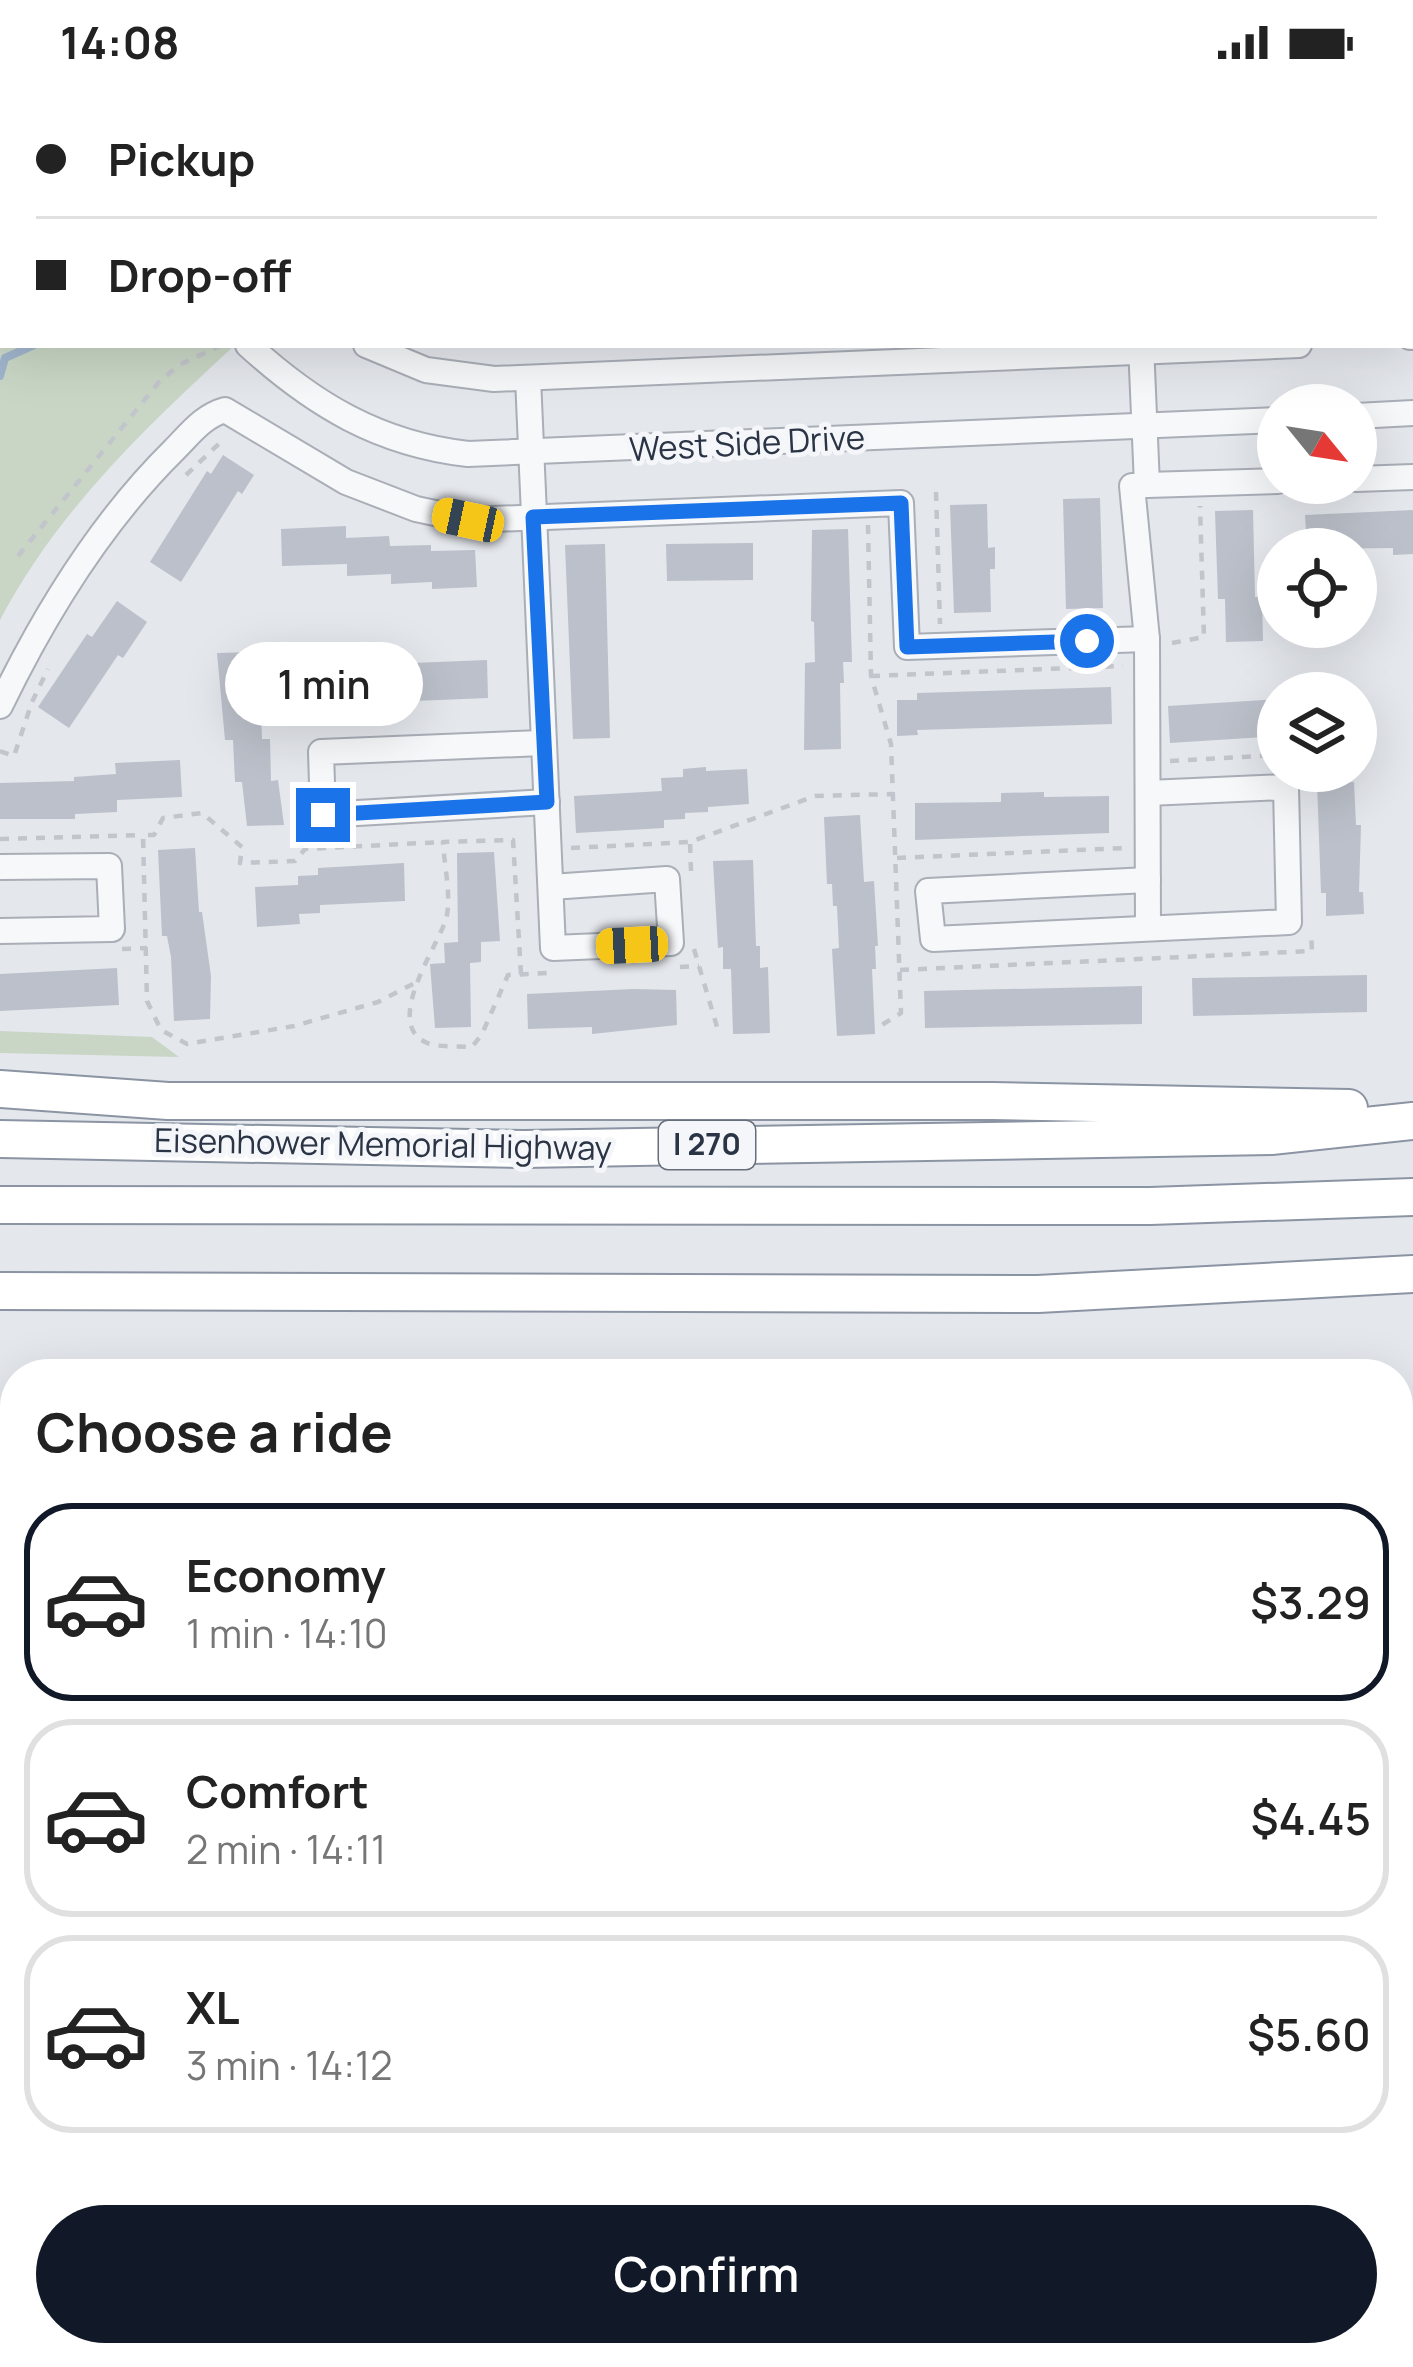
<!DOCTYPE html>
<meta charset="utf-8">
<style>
:root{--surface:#fff;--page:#f6f6f6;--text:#222;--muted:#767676;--line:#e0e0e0;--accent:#111827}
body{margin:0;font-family:Manrope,sans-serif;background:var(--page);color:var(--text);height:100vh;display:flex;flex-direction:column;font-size:45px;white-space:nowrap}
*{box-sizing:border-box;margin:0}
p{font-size:39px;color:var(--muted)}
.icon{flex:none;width:66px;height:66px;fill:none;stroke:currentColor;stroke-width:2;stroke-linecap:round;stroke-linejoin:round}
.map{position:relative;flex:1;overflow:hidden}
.side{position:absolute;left:0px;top:1275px;width:1413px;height:1008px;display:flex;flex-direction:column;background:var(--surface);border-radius:48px 48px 0 0;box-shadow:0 12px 48px #0002}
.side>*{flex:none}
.banner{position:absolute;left:0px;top:0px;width:1413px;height:264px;box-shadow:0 12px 48px #0002;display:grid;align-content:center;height:264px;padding:0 36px;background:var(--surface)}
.needle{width:78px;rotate:120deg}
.controls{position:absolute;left:1257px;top:300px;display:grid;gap:24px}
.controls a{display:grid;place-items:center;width:120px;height:120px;border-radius:50%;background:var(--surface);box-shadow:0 12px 48px #0002;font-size:60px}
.end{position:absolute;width:54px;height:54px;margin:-27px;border:15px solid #1a73e8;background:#fff;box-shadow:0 0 0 6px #fff}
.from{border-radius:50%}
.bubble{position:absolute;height:84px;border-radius:42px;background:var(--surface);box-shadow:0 12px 48px #0002;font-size:39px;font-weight:600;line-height:84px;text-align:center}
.car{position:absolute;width:36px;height:72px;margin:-36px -18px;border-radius:15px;box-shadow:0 0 9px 3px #0007;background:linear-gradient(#f5c518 24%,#345 0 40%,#f5c518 0 76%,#345 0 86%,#f5c518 0)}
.banner b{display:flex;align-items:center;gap:42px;height:114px;font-size:45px}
.banner b+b{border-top:3px solid var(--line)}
.banner i{width:30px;height:30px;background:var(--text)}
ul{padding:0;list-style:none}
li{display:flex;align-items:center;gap:36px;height:198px;margin:0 24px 18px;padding:0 12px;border:6px solid var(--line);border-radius:48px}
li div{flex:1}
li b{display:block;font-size:45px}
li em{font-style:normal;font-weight:600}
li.on{border-color:var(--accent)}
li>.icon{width:108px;height:108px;stroke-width:1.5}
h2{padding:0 36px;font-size:54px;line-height:144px}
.primary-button{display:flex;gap:24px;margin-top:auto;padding:24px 36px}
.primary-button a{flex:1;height:138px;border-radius:72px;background:var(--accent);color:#fff;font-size:48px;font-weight:600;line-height:138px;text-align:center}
.status{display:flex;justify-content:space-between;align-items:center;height:84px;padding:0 60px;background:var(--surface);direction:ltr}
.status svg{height:33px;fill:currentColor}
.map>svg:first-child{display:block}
.green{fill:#c9d6c5}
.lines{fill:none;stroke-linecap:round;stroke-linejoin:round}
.stream{stroke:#9fb4cc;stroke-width:8}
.building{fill:#bbc0ca}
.minor-casing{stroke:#a9aeb7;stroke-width:28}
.highway-casing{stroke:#8b94a3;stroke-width:40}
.path{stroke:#c2c5cb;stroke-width:4.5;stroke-dasharray:9 9;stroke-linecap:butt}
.minor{stroke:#f7f8fa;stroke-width:24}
.highway{stroke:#fff;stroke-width:36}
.route{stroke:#1a73e8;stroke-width:15}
.labels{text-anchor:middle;stroke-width:10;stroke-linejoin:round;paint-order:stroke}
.shield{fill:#f4f6f9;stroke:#676e7b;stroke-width:3}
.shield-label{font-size:30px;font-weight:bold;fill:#2b3445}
.street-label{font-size:33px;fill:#2b3445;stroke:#f4f6f9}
</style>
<div class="status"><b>14:08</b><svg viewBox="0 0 49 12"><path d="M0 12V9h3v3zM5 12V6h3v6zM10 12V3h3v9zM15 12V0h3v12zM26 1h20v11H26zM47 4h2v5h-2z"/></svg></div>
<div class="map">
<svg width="1413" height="2283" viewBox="0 0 1413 2283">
<rect width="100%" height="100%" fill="#e4e7ec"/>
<g class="green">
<path d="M0 0H469L3 3V261H235C145 344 58 426 0 536Z"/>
<polygon points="0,947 152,953 179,973 0,969"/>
</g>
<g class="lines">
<g class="stream">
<polyline points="208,0 209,3"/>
<polyline points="0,244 3,244"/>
<polyline points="0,292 5,274 34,261"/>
</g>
</g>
<g class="building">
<polygon points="223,371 254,391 242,410 238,407 181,498 150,478 207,387 211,390"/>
<polygon points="1100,414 1103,524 1066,525 1063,415"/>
<polygon points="987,420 988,464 995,463 995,485 990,485 991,528 954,529 950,421"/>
<polygon points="1253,426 1255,513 1262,513 1263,557 1226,558 1225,515 1218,515 1215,427"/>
<polygon points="1413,426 1413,470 1393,471 1393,464 1307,465 1305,431"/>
<polygon points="346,442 346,454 389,452 390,462 431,461 431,467 475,466 477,503 432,505 432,498 391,500 391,490 347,492 347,480 282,482 281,445"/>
<polygon points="848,445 852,578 843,578 844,599 840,599 841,665 804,666 805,579 815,578 814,538 811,537 812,446"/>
<polygon points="753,459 753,496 667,497 666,460"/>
<polygon points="605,460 610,654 573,655 565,461"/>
<polygon points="117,517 147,538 123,574 118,571 69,644 38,623 87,550 92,553"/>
<polygon points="259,568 262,655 270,655 271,697 278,696 284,741 247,742 242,698 235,698 233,656 225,656 217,569"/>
<polygon points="487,576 488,614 315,621 313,583"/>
<polygon points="1111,603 1112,640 917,646 918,651 897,652 897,616 917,616 917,609"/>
<polygon points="1278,615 1278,652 1170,659 1168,622"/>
<polygon points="180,676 182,713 117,716 117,728 75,730 75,735 0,735 0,699 74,697 74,693 116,690 115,679"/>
<polygon points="706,683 706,687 747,685 749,720 708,723 708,728 685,729 685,735 664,736 664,744 576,749 574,712 662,707 661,694 683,693 683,685"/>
<polygon points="1354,698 1356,741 1361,741 1359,808 1363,808 1364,830 1326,832 1326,809 1321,809 1317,699"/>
<polygon points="1044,708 1044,713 1109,712 1109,749 915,756 915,719 1001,718 1001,709"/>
<polygon points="860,731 864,798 874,797 878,862 875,862 876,885 872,885 875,950 837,952 832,865 839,864 837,822 833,822 832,800 827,800 824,733"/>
<polygon points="195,764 199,828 202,828 211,892 210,935 174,937 171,873 167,852 162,852 158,766"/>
<polygon points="494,768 500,857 481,858 481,878 470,879 471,943 435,944 430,880 445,879 444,859 458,858 457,769"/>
<polygon points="753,776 756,862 760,862 760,884 768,883 770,949 733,950 731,885 723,885 723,863 718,864 713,777"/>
<polygon points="404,779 405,817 320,821 320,829 299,830 300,840 257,843 255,803 298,801 298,792 318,791 318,784"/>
<polygon points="117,884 119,921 0,927 0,890"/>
<polygon points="1367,891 1367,928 1193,932 1192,894"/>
<polygon points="1142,902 1142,940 925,944 924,907"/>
<polygon points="634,905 676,906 677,941 592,950 592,943 528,945 527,910"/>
</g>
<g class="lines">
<g class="minor-casing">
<g id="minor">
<polyline points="1130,0 1130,3"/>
<polyline points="509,3 511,0"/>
<polyline points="1410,253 1413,253"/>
<path d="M248 261C314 321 379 360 468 370L1278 336"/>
<polyline points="366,261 426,286 494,295 1299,261"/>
<polyline points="1141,261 1147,401 1132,402 1147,555 1148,842"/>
<polyline points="528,294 553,864 671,859 667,795 551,803"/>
<polyline points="1356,332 1413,329"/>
<polyline points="1356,395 1413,393"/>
<polyline points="1147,401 1278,397"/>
<path d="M0 622C45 529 101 438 174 366 190 350 203 332 225 326L346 398 416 425 468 436 901 419 907 563 1147 555"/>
<polyline points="542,659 321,668 323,731 547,718"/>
<polyline points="1148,709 1286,703 1289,838 933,855 928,807 1148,796"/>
<polyline points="0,783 109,782 112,845 0,847"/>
<polyline points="1398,1588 1413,1582"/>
<polyline points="1398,1940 1413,1936"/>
<polyline points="1398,1971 1413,1968"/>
<polyline points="0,2177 15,2199"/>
<polyline points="0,2236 15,2260"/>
<polyline points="20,2268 33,2283"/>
<polyline points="65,2268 77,2283"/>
<polyline points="838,2268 852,2283"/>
<polyline points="403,2283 415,2268"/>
<polyline points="700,2283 714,2268"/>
<polyline points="742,2283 757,2268"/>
</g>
</g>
<g class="highway-casing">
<g id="highway">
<polyline points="0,1005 168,1017 992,1017 1349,1024"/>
<polyline points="0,1055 524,1065 1271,1052 1413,1037"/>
<polyline points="0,1121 1150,1122 1413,1113"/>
<polyline points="0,1207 1038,1210 1413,1190"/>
</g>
</g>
<g class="path">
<polyline points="627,0 627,3"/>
<polyline points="750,0 750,3"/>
<polyline points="350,3 351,0"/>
<polyline points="1410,18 1413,15"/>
<polyline points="1410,218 1413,218"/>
<polyline points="186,391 225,354"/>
<polyline points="936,408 940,540"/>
<polyline points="1296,408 1339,407"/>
<polyline points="868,441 871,592 891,660 901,929 880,942"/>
<polyline points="18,472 159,298 179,281 222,261"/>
<polyline points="1172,559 1204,553 1200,422"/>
<polyline points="871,592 1123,582"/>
<polyline points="0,667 14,672 32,618 48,585"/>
<polyline points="1170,677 1278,671"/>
<polyline points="0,755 143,751"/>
<polyline points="571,764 690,758"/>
<polyline points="897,774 1125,764"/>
<polyline points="691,787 690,758 815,712 893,710"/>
<polyline points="122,865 147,864"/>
<polyline points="694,865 717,943"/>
<polyline points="680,883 699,882"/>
<polyline points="900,886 1312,867 1311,849"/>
<path d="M521 890 513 756 443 758C444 781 452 814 446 835 439 861 376 948 434 961 446 963 460 962 472 963L482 950 508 891 549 889"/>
<polyline points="413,900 378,918 294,942 187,960 161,946 147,917 143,751 154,751 163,734 202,729 242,763 240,779 295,777 305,765 443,758"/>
<polyline points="130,2283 132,2268"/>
<polyline points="644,2283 654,2268"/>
</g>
<use href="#minor" class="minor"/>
<use href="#highway" class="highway"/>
</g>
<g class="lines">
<polyline class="route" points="323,731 547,718 533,433 901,419 907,563 1087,557"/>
</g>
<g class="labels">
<rect class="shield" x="659" y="1037" width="96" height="48" rx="9"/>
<g class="shield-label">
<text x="707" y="1071">I 270</text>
</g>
<g class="street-label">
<text transform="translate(747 359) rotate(-3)" y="12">West Side Drive</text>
<text transform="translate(383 1060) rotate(1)" y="12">Eisenhower Memorial Highway</text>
</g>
</g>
</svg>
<div class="controls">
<a><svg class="needle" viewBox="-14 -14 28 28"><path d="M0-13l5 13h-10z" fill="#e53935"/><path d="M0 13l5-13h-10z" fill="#767676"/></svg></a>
<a><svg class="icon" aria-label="locate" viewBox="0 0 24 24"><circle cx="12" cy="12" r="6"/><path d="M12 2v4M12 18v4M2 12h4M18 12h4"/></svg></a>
<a><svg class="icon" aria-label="layers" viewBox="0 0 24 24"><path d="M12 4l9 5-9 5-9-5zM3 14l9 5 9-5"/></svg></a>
</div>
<i class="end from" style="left:1087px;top:557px"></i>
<i class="end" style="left:323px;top:731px"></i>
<div class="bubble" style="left:225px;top:558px;width:198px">1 min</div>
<i class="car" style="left:468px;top:436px;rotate:282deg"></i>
<i class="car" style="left:632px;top:861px;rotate:267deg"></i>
<div class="banner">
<b><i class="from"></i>Pickup</b>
<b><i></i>Drop-off</b>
</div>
<section class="side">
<h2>Choose a ride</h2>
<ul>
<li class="on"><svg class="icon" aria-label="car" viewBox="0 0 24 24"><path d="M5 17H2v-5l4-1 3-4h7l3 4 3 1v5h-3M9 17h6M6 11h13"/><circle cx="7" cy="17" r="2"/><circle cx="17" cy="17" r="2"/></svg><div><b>Economy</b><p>1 min · 14:10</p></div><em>$3.29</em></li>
<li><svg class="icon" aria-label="car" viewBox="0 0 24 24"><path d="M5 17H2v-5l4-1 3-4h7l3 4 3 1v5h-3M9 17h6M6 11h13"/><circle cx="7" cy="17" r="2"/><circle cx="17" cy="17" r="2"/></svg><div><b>Comfort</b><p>2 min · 14:11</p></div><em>$4.45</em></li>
<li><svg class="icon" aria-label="car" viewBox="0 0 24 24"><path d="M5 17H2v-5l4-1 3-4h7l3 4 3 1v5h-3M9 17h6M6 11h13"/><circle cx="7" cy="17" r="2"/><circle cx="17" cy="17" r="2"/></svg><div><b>XL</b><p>3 min · 14:12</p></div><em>$5.60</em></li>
</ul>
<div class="primary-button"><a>Confirm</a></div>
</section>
</div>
